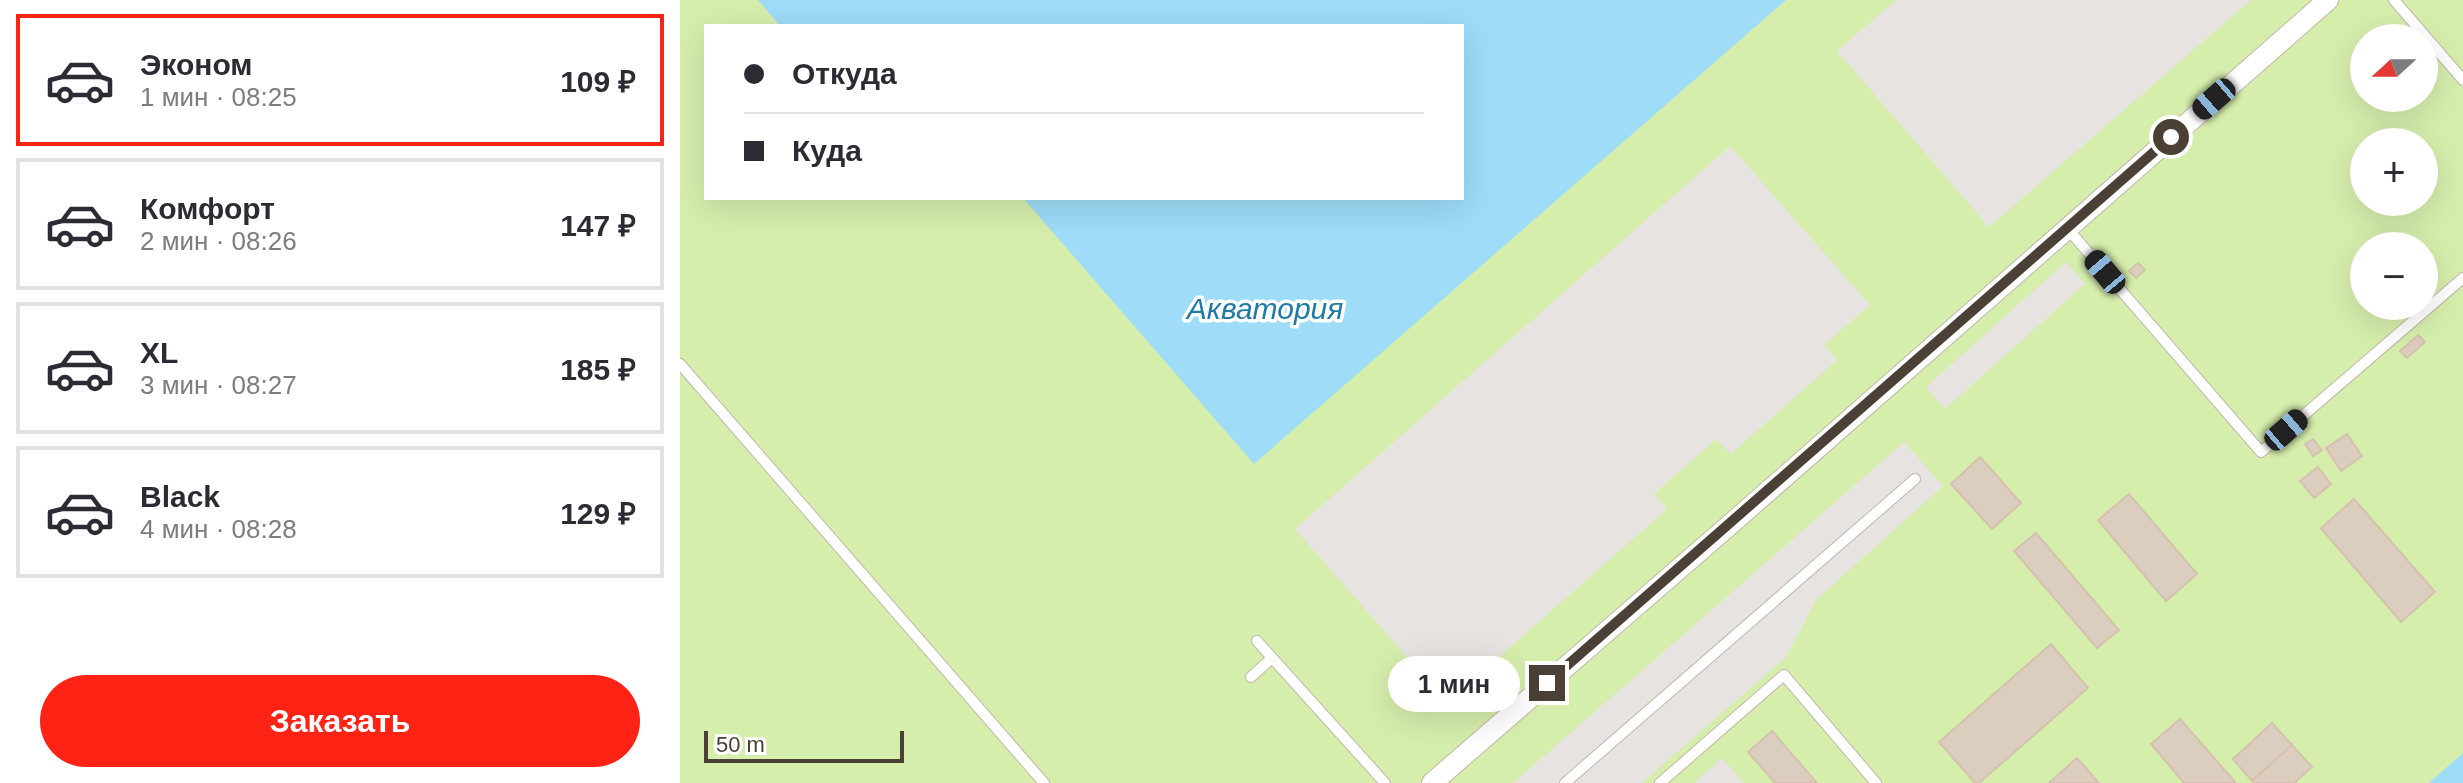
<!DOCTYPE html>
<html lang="ru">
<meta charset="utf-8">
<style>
:root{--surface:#fff;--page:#f2f2f3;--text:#2b2b33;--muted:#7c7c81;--line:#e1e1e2;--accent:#ff2315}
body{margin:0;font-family:Helvetica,sans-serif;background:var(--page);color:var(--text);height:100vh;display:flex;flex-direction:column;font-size:30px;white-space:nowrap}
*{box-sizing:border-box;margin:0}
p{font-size:26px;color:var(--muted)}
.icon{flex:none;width:44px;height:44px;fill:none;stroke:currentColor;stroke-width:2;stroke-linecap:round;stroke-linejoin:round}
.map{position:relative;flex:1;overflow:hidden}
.drawer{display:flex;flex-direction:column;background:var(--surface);width:680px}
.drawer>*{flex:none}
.banner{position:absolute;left:24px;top:24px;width:760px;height:176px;border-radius:0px;box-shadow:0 8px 32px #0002;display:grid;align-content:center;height:176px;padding:0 40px;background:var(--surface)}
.needle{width:52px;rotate:249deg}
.controls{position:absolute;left:1670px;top:24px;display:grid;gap:16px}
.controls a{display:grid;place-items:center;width:88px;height:88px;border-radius:50%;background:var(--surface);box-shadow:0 8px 32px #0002;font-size:40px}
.scale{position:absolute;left:24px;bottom:20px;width:200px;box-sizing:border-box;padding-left:8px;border:4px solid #4a4035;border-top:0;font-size:22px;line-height:28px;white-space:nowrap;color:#4a4035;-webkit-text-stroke:6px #fff;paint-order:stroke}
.end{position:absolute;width:36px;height:36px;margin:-18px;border:10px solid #4a4035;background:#fff;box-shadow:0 0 0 4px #fff}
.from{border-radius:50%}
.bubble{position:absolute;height:56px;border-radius:28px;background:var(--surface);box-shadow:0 8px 32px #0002;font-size:26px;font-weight:700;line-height:56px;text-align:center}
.car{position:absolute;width:24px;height:48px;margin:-24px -12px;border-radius:10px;box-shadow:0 0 6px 2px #0007;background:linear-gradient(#222 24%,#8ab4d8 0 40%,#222 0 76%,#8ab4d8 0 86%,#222 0)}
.banner b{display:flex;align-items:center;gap:28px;height:76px;font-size:30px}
.banner b+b{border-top:2px solid var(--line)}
.banner i{width:20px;height:20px;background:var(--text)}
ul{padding:14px 0 0;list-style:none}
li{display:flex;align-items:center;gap:24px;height:132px;margin:0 16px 12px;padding:0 24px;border:4px solid var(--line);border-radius:0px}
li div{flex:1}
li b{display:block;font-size:30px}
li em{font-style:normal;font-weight:700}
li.selected{border-color:var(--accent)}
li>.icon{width:72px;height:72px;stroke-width:1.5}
.primary-button{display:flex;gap:16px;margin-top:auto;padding:16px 40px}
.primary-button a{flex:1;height:92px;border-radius:48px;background:var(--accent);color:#fff;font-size:32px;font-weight:700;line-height:92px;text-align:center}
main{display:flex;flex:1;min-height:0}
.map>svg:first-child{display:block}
.green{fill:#d6eeac;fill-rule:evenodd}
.parking{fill:#e6e3e0}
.water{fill:#9edcf8}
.building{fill:#dbcebf;stroke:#d4c2ae;stroke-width:2}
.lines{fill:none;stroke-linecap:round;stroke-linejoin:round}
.lane-casing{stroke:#c2b7a9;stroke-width:12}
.street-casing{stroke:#c2b7a9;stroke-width:22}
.lane{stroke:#fff;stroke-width:10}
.street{stroke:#fff;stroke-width:20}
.route{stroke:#4a4035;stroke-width:10}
.labels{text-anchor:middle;stroke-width:7;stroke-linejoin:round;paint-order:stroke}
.water-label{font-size:30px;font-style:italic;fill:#1f7aa7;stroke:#fff}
</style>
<main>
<section class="drawer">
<ul>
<li class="selected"><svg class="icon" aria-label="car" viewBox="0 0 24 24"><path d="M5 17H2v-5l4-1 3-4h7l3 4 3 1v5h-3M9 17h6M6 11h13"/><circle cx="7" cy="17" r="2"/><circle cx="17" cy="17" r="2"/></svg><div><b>Эконом</b><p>1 мин · 08:25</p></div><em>109 ₽</em></li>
<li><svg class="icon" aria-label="car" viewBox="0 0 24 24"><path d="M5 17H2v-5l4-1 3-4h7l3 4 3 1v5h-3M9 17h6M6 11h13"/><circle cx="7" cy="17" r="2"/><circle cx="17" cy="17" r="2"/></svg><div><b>Комфорт</b><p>2 мин · 08:26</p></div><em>147 ₽</em></li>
<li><svg class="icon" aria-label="car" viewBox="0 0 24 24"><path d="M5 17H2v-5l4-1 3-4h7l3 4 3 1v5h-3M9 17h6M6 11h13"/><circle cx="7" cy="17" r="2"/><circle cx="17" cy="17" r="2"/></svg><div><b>XL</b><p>3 мин · 08:27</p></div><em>185 ₽</em></li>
<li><svg class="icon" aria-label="car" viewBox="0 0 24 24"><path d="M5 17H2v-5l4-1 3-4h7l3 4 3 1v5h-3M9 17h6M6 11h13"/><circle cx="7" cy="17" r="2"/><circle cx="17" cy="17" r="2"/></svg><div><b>Black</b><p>4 мин · 08:28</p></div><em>129 ₽</em></li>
</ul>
<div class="primary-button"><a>Заказать</a></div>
</section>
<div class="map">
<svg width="1783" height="783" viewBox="0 0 1783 783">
<rect width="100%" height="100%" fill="#f5f0e8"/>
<path class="green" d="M0 0H1783V783H0ZM26 26H782V198H26ZM1684 38H1744V98H1684ZM1684 142H1744V202H1684ZM1684 246H1744V306H1684Z"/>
<g class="parking">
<polygon points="1216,0 1571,0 1309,227 1157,51"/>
<polygon points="1050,146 1190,305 1144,345 1157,360 1051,454 1036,439 974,494 987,509 767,703 615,529"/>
<polygon points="1386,262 1405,284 1265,409 1246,387"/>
<polygon points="1224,442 1263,486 1136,600 1106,657 962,783 833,783"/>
<polygon points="1042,758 1064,783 1014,783"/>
</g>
<g class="water">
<polygon points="78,0 1106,0 574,464 343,198 782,198 782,26 100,26"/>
<polygon points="1783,753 1783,783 1749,783"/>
</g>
<g class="building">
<polygon points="1458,263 1465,270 1456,278 1449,271"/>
<polygon points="1738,335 1745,342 1727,358 1720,351"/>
<polygon points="1667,434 1682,456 1661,471 1646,448"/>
<polygon points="1633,439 1642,450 1633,456 1625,444"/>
<polygon points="1300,457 1341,503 1312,529 1271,484"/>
<polygon points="1638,467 1651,484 1634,498 1620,481"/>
<polygon points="1449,494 1517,574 1486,601 1418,520"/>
<polygon points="1674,499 1755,592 1721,622 1641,528"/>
<polygon points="1356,533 1439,630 1417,648 1334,551"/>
<polygon points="1371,644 1408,688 1299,783 1295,783 1259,742"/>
<polygon points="1500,719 1556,783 1504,783 1471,744"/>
<polygon points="1592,723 1612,745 1572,781 1553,759"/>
<polygon points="1092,731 1137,783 1095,783 1068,752"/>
<polygon points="1612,745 1632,767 1614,783 1574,783 1572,781"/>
<polygon points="1397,758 1419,783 1369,783"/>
</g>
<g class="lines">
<g class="lane-casing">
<g id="lane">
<polyline points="1714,0 1783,80"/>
<polyline points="1387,228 1581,452 1783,278"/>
<polyline points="0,364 364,783"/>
<polyline points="577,641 705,783"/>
<polyline points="571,677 592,658"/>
<polyline points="885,783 1235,479"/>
<polyline points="980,783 1104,675 1196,783"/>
</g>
</g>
<g class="street-casing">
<polyline id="street" points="752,783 1053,522 1648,0"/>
</g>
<use href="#lane" class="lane"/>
<use href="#street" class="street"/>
</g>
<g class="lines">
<polyline class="route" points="867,683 1491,137"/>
</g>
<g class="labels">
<g class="water-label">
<text x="585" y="319">Акватория</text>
</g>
</g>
</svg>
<div class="controls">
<a><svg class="needle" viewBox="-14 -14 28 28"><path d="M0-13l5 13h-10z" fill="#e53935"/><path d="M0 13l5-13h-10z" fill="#7c7c81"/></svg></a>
<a>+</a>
<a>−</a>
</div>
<div class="scale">50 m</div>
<i class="end from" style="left:1491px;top:137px"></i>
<i class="end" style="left:867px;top:683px"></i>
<div class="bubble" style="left:708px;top:656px;width:132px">1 мин</div>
<i class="car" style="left:1534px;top:99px;rotate:229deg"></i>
<i class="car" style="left:1425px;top:272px;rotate:320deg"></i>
<i class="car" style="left:1606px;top:430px;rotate:49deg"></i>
<div class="banner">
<b><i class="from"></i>Откуда</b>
<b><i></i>Куда</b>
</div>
</div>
</main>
